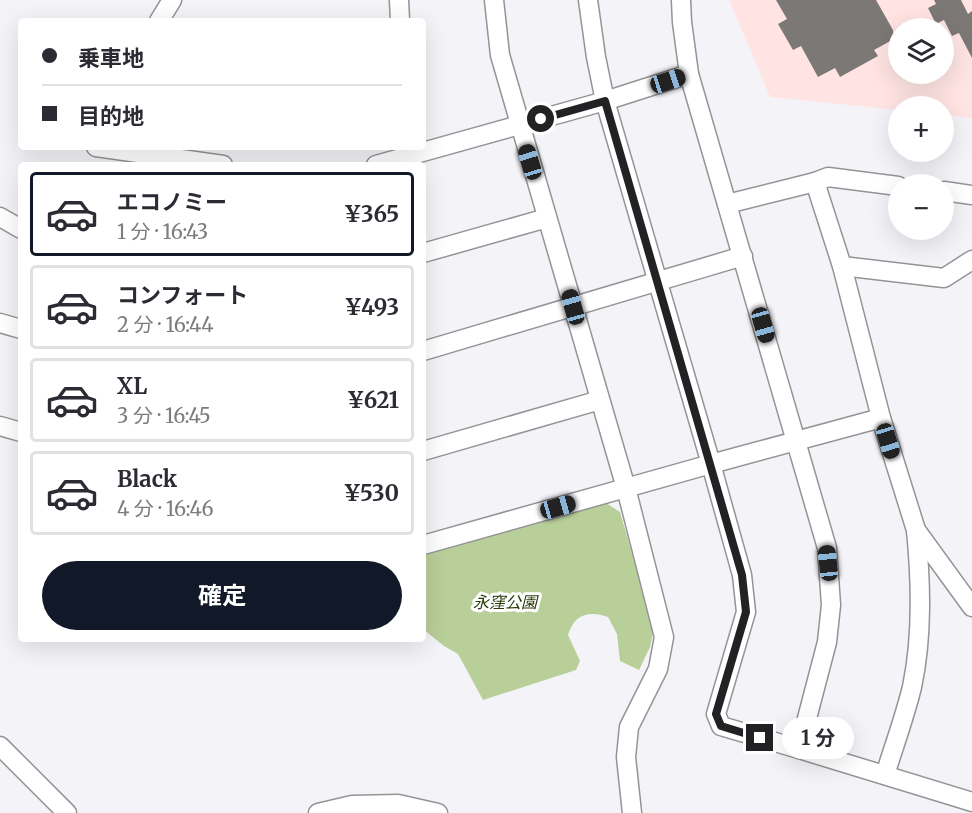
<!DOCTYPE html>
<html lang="ja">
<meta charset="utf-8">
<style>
:root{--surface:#fff;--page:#f2f2f3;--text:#2b2b33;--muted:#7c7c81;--line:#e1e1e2;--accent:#111827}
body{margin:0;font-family:Merriweather,"Noto Sans JP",serif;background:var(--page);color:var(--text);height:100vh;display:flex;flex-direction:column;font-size:22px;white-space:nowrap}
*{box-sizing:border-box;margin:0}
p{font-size:20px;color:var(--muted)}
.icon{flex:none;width:33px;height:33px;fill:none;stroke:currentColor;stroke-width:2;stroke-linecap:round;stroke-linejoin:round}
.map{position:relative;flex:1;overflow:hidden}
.side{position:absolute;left:18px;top:162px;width:408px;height:480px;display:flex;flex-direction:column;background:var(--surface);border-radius:6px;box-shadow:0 6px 24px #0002}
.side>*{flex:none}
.banner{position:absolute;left:18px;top:18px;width:408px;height:132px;border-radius:6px;box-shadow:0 6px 24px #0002;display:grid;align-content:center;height:132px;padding:0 24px;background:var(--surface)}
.fabs{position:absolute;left:888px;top:18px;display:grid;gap:12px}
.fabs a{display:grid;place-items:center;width:66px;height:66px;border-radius:50%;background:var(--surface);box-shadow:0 6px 24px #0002;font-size:30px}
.end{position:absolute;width:27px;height:27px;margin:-14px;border:8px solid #222224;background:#fff;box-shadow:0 0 0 3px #fff}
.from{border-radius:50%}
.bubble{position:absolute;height:42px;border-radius:21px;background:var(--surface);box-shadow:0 6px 24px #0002;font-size:20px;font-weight:700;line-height:42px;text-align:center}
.car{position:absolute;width:18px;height:36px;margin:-18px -9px;border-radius:8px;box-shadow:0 0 4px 2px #0007;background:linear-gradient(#222 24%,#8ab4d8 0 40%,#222 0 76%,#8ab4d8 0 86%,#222 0)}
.banner b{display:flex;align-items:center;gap:21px;height:57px;font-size:22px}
.banner b+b{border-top:2px solid var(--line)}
.banner i{width:15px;height:15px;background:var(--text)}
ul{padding:10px 0 0;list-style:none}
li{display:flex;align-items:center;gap:18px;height:84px;margin:0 12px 9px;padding:0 12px;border:3px solid var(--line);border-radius:6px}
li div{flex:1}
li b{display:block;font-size:22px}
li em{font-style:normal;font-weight:700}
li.active{border-color:var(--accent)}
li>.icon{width:54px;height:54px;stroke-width:1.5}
.cta{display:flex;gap:12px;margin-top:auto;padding:12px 24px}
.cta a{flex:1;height:69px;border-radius:36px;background:var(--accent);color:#fff;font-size:24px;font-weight:700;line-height:69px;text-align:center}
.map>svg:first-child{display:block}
.education{fill:#ffe4e3;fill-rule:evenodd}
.green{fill:#b9cf9a}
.building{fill:#7b7876}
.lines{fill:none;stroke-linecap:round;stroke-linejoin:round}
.minor-casing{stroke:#949497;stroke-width:21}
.minor{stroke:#fff;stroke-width:18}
.route{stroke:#222224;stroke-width:8}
.labels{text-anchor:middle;stroke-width:6;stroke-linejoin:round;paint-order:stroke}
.park-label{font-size:16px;font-style:italic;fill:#2a3a08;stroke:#fff}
</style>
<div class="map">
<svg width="972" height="813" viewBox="0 0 972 813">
<rect width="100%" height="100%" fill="#f4f4f8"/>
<path class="education" d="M729 0H972V118L944 115V106H898V110L770 97ZM898 28H944V74H898Z"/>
<path class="green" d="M606 503 620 512 654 629 650 647 639 670 620 661 617 634 608 617C588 610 574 615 568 635L580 661 576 670 483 700 458 654 444 646 423 629V553Z"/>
<g class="building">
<polygon points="776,0 876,0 893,30 894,39 874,50 878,56 840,77 835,68 818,77 801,46 793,50 778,24 787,19"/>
<polygon points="934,0 961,0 968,14 972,11 972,58 959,33 952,36 944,20 936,24 928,8 936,4"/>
</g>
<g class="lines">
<g class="minor-casing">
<g id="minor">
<polyline points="399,0 400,21"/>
<polyline points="494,0 500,55 626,488 664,637 658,669 629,727 626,757 632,813"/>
<polyline points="588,0 596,57 605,101 711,464 881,418 842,266 815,182 828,177 898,186"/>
<polyline points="159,21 172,0"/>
<polyline points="96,147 223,165"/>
<polyline points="376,165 605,101 689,74 682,22 681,0"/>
<polyline points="944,191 972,195"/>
<polyline points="727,204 815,182"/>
<polyline points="0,217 21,229"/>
<polyline points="423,253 547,218"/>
<polyline points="842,266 944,278 972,260"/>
<polyline points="0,323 21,329"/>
<polyline points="423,351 743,256"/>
<polyline points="881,418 916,530 972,607"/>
<polyline points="0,426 21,432"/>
<polyline points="423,451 600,400"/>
<polyline points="423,545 711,464 742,575 746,612 716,714 721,726 799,749 827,642 831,605 827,548 689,74"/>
<polyline points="0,746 67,813"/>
<polyline points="799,749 972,802"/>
<path d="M885 775C894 746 905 716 912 687 923 635 921 581 916 530"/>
<polyline points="318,813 352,805 398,804 438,813"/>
</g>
</g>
<use href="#minor" class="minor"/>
</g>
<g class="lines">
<polyline class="route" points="541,119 605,101 742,575 746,612 716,714 721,726 760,738"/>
</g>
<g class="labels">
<g class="park-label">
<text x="505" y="608">永窪公園</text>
</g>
</g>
</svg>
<div class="fabs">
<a><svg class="icon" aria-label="layers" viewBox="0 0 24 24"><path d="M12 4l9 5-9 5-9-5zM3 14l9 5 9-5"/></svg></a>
<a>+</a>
<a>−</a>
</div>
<i class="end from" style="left:541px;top:119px"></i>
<i class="end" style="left:760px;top:738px"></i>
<div class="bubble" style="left:782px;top:717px;width:72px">1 分</div>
<i class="car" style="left:668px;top:81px;rotate:72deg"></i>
<i class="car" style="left:530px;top:162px;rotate:343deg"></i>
<i class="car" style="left:573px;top:307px;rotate:344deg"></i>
<i class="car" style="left:763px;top:325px;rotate:164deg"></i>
<i class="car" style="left:888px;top:441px;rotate:163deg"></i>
<i class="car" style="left:558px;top:507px;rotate:74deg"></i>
<i class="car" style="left:828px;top:563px;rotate:354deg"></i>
<div class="banner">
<b><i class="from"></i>乗車地</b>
<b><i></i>目的地</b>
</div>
<section class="side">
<ul>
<li class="active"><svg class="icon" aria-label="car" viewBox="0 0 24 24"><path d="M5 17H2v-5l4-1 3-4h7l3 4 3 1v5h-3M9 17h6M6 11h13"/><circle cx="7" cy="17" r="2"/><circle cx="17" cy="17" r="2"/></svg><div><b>エコノミー</b><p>1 分 · 16:43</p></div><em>¥365</em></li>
<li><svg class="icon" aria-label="car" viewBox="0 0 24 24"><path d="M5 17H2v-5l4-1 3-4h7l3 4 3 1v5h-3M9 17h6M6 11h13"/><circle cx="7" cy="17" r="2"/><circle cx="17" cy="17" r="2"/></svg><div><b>コンフォート</b><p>2 分 · 16:44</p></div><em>¥493</em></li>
<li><svg class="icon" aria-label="car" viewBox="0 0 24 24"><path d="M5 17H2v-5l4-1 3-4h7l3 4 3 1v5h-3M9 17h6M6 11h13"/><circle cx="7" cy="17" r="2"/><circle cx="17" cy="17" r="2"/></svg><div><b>XL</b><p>3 分 · 16:45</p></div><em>¥621</em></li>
<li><svg class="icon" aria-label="car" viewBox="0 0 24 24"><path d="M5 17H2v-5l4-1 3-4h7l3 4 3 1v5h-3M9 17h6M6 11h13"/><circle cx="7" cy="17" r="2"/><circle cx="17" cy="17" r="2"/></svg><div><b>Black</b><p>4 分 · 16:46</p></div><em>¥530</em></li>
</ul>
<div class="cta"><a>確定</a></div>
</section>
</div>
